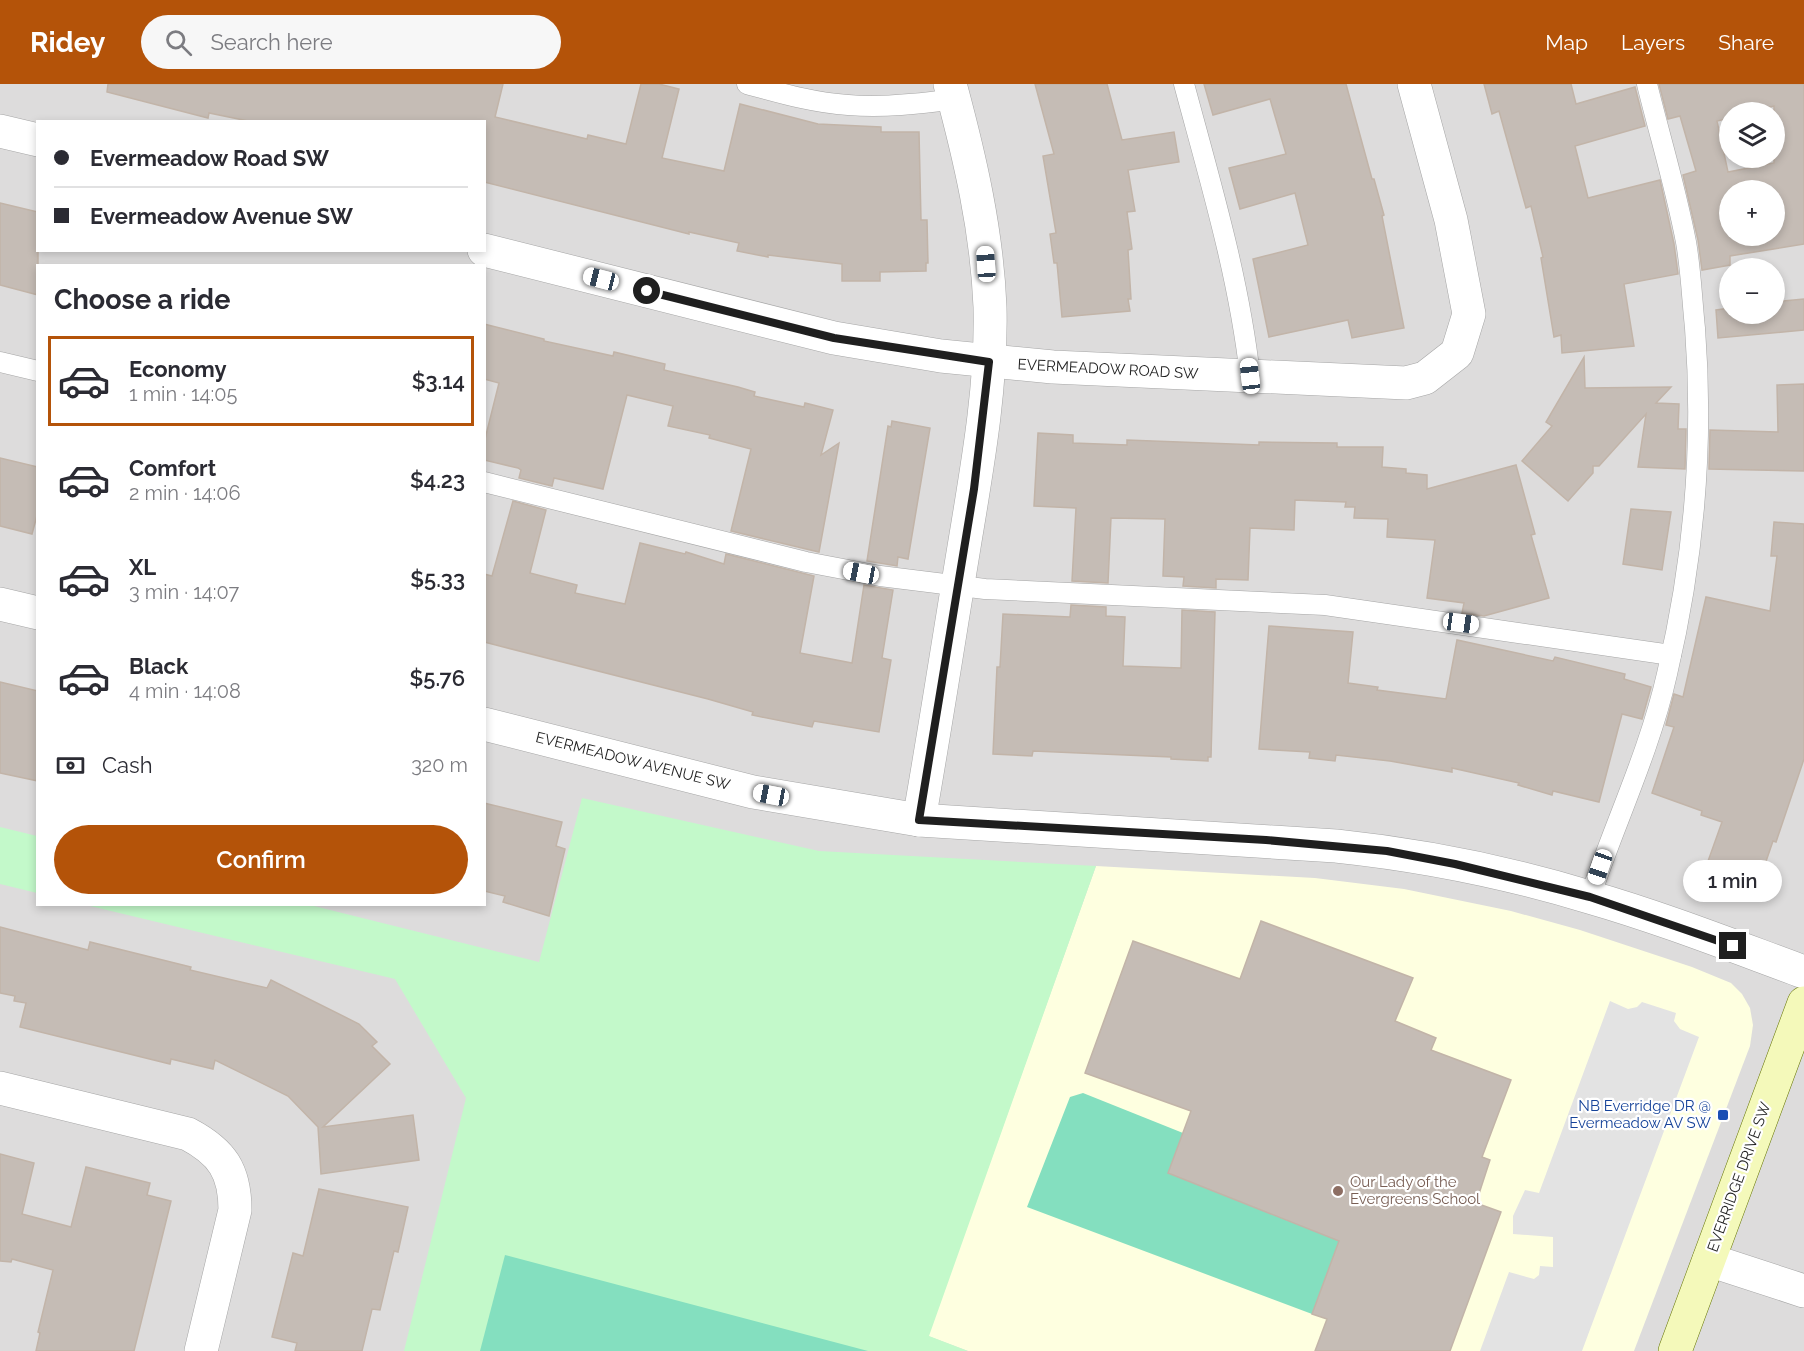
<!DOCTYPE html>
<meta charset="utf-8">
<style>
:root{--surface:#fff;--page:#f7f7f7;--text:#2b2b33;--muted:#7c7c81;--line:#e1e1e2;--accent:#b45309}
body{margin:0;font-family:Raleway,sans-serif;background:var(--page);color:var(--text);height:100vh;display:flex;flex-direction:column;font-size:22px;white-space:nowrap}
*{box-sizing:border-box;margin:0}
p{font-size:20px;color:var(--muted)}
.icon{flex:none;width:33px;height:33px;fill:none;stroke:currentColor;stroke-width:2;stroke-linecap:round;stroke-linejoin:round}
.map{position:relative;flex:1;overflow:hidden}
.side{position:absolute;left:36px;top:180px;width:450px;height:642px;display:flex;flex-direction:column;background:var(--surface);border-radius:0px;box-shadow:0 3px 9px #0003}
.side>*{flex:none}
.banner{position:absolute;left:36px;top:36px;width:450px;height:132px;border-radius:0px;box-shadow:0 3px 9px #0003;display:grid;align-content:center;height:132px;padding:0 18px;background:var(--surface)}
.fabs{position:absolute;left:1719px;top:18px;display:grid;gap:12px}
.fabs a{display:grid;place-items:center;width:66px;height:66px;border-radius:50%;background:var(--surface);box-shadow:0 3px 9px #0003;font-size:30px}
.end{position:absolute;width:27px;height:27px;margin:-14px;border:8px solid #1f1f1f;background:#fff;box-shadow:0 0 0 3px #fff}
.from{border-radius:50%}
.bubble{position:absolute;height:42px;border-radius:21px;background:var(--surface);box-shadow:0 3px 9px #0003;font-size:20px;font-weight:600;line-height:42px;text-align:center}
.car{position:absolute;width:18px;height:36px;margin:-18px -9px;border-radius:8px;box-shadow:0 0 4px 2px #0007;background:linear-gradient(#fff 24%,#345 0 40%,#fff 0 76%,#345 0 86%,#fff 0)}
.banner b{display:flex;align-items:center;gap:21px;height:57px;font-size:22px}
.banner b+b{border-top:2px solid var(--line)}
.banner i{width:15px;height:15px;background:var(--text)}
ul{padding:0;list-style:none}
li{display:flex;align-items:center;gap:18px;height:90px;margin:0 12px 9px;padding:0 6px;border:3px solid transparent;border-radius:0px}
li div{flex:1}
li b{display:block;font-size:22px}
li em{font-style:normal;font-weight:600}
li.active{border-color:var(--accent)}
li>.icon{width:54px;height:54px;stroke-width:1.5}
h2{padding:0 18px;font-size:27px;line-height:72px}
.pay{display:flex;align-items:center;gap:15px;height:66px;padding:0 18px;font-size:22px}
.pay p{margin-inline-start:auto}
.button{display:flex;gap:12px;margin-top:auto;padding:12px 18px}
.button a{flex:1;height:69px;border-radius:36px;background:var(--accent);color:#fff;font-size:24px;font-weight:600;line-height:69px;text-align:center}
header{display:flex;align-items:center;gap:36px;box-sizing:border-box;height:84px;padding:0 30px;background:var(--accent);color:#fff}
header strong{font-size:28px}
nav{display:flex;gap:33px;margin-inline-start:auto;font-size:21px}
.search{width:420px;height:54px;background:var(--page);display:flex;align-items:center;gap:15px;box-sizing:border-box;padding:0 21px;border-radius:33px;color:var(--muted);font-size:22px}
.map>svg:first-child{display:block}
.residential{fill:#dddcdc;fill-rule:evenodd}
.education{fill:#feffe0}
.park{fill:#c3f9ca}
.pitch{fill:#84dfbf}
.parking{fill:#e3e3e3}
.building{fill:#c5bcb5;stroke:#c2b4a8;stroke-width:1.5;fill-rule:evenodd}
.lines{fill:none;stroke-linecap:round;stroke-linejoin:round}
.lane-casing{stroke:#a6a6a6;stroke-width:21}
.street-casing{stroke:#a6a6a6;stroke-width:34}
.secondary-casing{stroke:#677705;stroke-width:34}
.lane{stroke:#fff;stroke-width:20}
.street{stroke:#fff;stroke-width:33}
.secondary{stroke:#f4f9ba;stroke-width:33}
.route{stroke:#1f1f1f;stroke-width:8}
.transit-dot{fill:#1a4fb4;stroke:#fff;stroke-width:2}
.education-dot{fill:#8d6e63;stroke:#fff;stroke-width:2}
.labels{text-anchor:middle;stroke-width:4.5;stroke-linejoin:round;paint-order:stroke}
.street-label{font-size:15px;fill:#1f1f1f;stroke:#fff}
.transit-label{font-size:15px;fill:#164399;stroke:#fff;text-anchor:end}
.education-label{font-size:15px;fill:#785e54;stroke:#fff;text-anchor:start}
</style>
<header>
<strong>Ridey</strong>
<div class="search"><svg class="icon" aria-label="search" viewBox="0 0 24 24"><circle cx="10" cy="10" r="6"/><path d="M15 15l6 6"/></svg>Search here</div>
<nav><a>Map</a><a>Layers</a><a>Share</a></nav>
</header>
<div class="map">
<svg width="1804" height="1267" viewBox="0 0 1804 1267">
<rect width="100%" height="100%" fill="#f0ede6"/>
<path class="residential" d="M0 0H1804V1267H0ZM1730 28H1774V74H1730ZM38 38H484V166H38ZM1730 106H1774V152H1730ZM38 182H484V820H38ZM1730 184H1774V230H1730Z"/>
<polygon class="education" points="1096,782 1315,794 1404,805 1511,827 1580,846 1692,883 1731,899 1742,910 1750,924 1753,941 1750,962 1634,1267 968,1267 928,1252"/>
<g class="park">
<polygon points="582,714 819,767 1096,782 929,1252 968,1267 404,1267 466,1014 395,895 86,821 310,821 539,878"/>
<polygon points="0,743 37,752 37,809 0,800"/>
</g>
<g class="pitch">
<polygon points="1083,1009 1183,1049 1168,1089 1339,1157 1312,1230 1027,1123 1070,1013"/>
<polygon points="505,1171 868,1267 480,1267"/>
</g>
<polygon class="parking" points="1610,917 1628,925 1637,923 1642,918 1676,929 1674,937 1680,945 1699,953 1582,1267 1480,1267 1509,1188 1534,1195 1539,1191 1540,1182 1553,1183 1553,1153 1513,1150 1513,1132 1525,1106 1539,1109"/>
<g class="building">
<polygon points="108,0 503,0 495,33 587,55 588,51 626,60 641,0 659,0 679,5 662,74 724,87 740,20 818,40 881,43 881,48 919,48 921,136 927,136 928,179 926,179 926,187 880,188 880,197 842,197 842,180 768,171 768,173 737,167 739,159 689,148 689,150 484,98 484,38 253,38 209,29 208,34 107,8"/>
<polygon points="1035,0 1107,0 1122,56 1174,48 1179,78 1128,86 1135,127 1127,128 1132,165 1128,166 1131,215 1128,215 1130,227 1062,233 1057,179 1054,179 1050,150 1056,149 1043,72 1054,70"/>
<polygon points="1204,0 1346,0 1372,95 1374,95 1384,131 1382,132 1404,244 1352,254 1348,236 1269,253 1253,175 1308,161 1295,109 1240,125 1229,84 1286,70 1270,15 1213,31"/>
<polygon points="1484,0 1571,0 1576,20 1635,3 1645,42 1575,62 1588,114 1660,96 1674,160 1678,190 1624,200 1634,262 1562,269 1561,251 1554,253 1541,174 1543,173 1531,122 1526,124 1499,27 1492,30"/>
<path d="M1659 0H1804V160L1730 172V181L1702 186 1698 156 1683 91 1696 87 1680 32 1668 35ZM1774 22V79L1728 88 1717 37 1730 34V28H1751ZM1730 106H1774V152H1730Z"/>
<polygon points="0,119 38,128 38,211 0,201"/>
<polygon points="1804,215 1804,246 1718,254 1716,226 1730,224 1730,230 1774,230 1774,218"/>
<polygon points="484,240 544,255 544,257 613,272 614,268 665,280 664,286 738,303 755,308 754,312 804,323 805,319 833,326 821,371 839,359 819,468 731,447 751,365 709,354 710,351 668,342 673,322 627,311 603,405 554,394 552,402 519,394 521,386 518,384 484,376 484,359 499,299 484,295"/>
<polygon points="1584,273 1585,304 1671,303 1656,319 1679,320 1678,345 1686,345 1685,385 1638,383 1646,330 1599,382 1593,382 1593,389 1568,417 1522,377 1552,342 1546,338"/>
<polygon points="1804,300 1804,387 1709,385 1710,346 1778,348 1777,301"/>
<polygon points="892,337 930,344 908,475 898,473 897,482 867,477 888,342 891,343"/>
<polygon points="1038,349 1073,351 1073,359 1127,361 1127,356 1259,361 1259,358 1337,359 1337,363 1383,363 1382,383 1406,385 1406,389 1427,391 1427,405 1516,381 1535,450 1531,451 1549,514 1484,532 1462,529 1464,519 1427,514 1435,456 1387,453 1388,435 1354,434 1355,423 1345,423 1346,418 1295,416 1294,446 1250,444 1248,496 1216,495 1216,504 1183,502 1184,493 1163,492 1165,435 1111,434 1108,499 1072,497 1076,424 1034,422"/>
<polygon points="0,374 38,383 38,428 32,450 0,442"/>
<polygon points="513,417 546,426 530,489 577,501 575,509 625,520 640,459 685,470 686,468 724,480 726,470 814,492 800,569 852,579 864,501 893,506 882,574 891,576 879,648 814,637 812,643 752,631 753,628 708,615 484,558 484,490 492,492"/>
<polygon points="1631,425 1671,428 1662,486 1623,480"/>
<polygon points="1774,438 1804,440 1804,675 1776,758 1773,757 1762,789 1756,787 1752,797 1707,780 1722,738 1701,731 1702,727 1652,709 1674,643 1666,641 1674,610 1683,613 1706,513 1770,527 1777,472 1771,472"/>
<polygon points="1071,521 1106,523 1106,532 1125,533 1123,582 1181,584 1182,526 1215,528 1211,673 1208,673 1208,677 1171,675 1171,673 1033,667 1032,672 993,670 997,583 1000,583 1003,530 1070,533"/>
<polygon points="1269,542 1353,548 1348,599 1378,603 1377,606 1446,615 1457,556 1553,577 1555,573 1625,590 1624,595 1651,603 1642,635 1622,630 1599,718 1553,707 1552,711 1518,701 1519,699 1452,684 1452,688 1390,677 1336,671 1335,677 1309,674 1310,668 1259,665"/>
<polygon points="0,598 38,607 38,697 0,689"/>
<polygon points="484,719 562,738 556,762 565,765 549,832 503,818 505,812 484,807"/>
<polygon points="1261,837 1413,894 1395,937 1436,954 1431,966 1511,996 1482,1073 1490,1076 1476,1119 1501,1128 1450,1267 1315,1267 1327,1235 1312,1230 1339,1157 1168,1089 1191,1027 1085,989 1133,857 1240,895"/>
<polygon points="0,843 88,866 90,858 191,883 190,886 267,904 271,896 359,940 377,958 372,962 390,980 323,1043 413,1031 419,1076 321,1090 318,1043 288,1012 215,976 213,985 171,975 170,980 20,943 26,919 14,917 15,912 0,909"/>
<polygon points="0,1070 34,1079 22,1130 71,1143 86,1083 150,1099 147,1111 171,1117 134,1267 36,1267 40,1249 38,1248 53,1186 12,1175 11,1178 0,1177"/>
<polygon points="319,1105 408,1123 398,1168 394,1167 380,1226 372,1225 362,1267 295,1267 297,1259 272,1253 293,1169 303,1172"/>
</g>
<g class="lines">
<g class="lane-casing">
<g id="lane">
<path d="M747 0C780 9 814 19 848 21 883 24 919 20 955 15"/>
<path d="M1184 0C1210 97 1239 193 1250 292"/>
<polyline points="0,278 38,287"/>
<polyline points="484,398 806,478 880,492 985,505 1325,521 1671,571"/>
<path d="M1590 813C1615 739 1650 666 1667 590 1694 476 1704 361 1695 244 1692 216 1691 186 1686 158 1676 105 1660 53 1647 0"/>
</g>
</g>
<g class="street-casing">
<g id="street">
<polyline points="0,47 38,56"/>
<polyline points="484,166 834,254 941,272 1053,283 1406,299 1425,294 1457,269 1469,230 1451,136 1414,0"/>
<polyline points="0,520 38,529"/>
<path d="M484 640 753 708 919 736 1336 762C1421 771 1507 788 1589 813 1662 834 1733 862 1804 888"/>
<path d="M919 736C935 645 949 554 964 463 977 384 992 303 990 223 987 147 970 74 950 0"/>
<path d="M0 1004 188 1050C222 1068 235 1087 235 1126L201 1267"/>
<polyline points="1709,1176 1804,1207"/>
</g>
</g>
<g class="secondary-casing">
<polyline id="secondary" points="1675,1267 1804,919"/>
</g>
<use href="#lane" class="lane"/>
<use href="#street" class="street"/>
<use href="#secondary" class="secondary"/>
</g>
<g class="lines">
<polyline class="route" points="647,207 834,254 989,278 974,405 919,736 1266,756 1387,767 1455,780 1590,813 1733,862"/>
</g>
<rect class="transit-dot" x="1717" y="1025" width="12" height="12" rx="3"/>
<circle class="education-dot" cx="1338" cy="1107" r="6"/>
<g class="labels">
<g class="street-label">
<text transform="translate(1108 285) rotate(3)" y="5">EVERMEADOW ROAD SW</text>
<text transform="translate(633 677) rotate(14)" y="5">EVERMEADOW AVENUE SW</text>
<text transform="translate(1739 1093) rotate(-70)" y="5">EVERRIDGE DRIVE SW</text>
</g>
<g class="transit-label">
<text x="1711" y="1027">NB Everridge DR @<tspan x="1711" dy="17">Evermeadow AV SW</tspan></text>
</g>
<g class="education-label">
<text x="1350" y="1103">Our Lady of the<tspan x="1350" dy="17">Evergreens School</tspan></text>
</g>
</g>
</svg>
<div class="fabs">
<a><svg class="icon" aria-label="layers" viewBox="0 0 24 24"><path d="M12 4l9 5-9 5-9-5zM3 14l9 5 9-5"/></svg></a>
<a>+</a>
<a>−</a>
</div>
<i class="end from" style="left:647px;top:207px"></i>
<i class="end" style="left:1733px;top:862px"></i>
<div class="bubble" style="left:1683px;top:776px;width:99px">1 min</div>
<i class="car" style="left:986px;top:180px;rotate:356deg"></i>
<i class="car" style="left:601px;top:195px;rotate:284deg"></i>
<i class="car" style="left:1250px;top:292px;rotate:353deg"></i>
<i class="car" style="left:861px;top:489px;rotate:281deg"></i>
<i class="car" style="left:1461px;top:539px;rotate:98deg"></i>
<i class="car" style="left:771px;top:711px;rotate:281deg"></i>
<i class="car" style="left:1600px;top:783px;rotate:199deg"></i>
<div class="banner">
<b><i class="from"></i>Evermeadow Road SW</b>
<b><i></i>Evermeadow Avenue SW</b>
</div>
<section class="side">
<h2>Choose a ride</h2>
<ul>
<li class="active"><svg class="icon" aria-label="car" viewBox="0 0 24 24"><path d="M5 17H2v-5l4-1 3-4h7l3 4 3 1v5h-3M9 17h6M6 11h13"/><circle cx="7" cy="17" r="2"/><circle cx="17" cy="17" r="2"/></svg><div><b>Economy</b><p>1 min · 14:05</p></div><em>$3.14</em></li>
<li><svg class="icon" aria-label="car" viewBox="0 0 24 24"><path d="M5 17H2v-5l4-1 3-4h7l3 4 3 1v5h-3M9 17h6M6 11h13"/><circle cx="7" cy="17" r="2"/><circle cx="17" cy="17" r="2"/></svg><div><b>Comfort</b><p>2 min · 14:06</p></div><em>$4.23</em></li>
<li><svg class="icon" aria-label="car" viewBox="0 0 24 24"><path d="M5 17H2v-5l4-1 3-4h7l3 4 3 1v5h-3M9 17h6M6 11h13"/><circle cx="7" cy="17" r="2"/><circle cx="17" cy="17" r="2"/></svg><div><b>XL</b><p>3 min · 14:07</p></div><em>$5.33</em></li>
<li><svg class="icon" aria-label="car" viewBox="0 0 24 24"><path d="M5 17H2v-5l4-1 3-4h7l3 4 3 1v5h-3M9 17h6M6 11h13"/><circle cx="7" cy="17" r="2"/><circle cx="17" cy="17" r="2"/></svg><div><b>Black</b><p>4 min · 14:08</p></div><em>$5.76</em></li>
</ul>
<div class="pay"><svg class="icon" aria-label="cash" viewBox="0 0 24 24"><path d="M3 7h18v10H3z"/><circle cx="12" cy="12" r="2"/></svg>Cash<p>320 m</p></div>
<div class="button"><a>Confirm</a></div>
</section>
</div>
